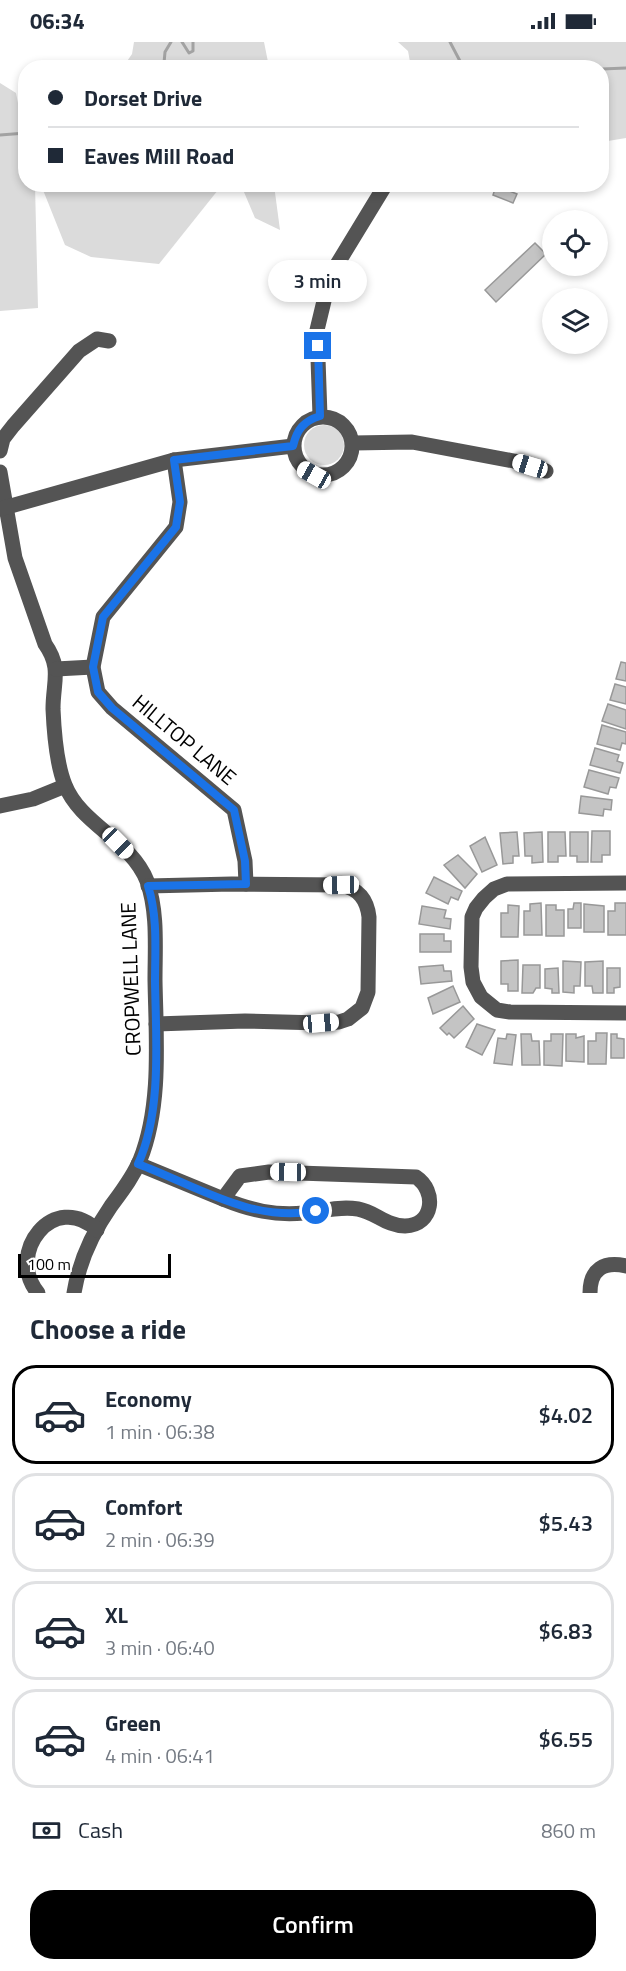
<!DOCTYPE html>
<meta charset="utf-8">
<style>
:root{--surface:#fff;--page:#f6f6f7;--text:#1f2937;--muted:#747a83;--line:#e0e1e3;--accent:#000}
body{margin:0;font-family:"Titillium Web",sans-serif;background:var(--page);color:var(--text);height:100vh;display:flex;flex-direction:column;font-size:22px;white-space:nowrap}
*{box-sizing:border-box;margin:0}
p{font-size:20px;color:var(--muted)}
.icon{flex:none;width:33px;height:33px;fill:none;stroke:currentColor;stroke-width:2;stroke-linecap:round;stroke-linejoin:round}
.map{position:relative;height:1251px;overflow:hidden}
.panel{display:flex;flex-direction:column;background:var(--surface);flex:1}
.panel>*{flex:none}
.hud{position:absolute;left:18px;top:18px;width:591px;height:132px;border-radius:24px;box-shadow:0 3px 9px #0003;display:grid;align-content:center;height:132px;padding:0 30px;background:var(--surface)}
.buttons{position:absolute;left:542px;top:168px;display:grid;gap:12px}
.buttons a{display:grid;place-items:center;width:66px;height:66px;border-radius:50%;background:var(--surface);box-shadow:0 3px 9px #0003;font-size:30px}
.scale{position:absolute;left:18px;bottom:15px;width:153px;box-sizing:border-box;padding-left:6px;border:3px solid #000;border-top:0;font-size:16px;line-height:21px;white-space:nowrap;color:#000;-webkit-text-stroke:4px #fff;paint-order:stroke}
.end{position:absolute;width:27px;height:27px;margin:-14px;border:8px solid #1a73e8;background:#fff;box-shadow:0 0 0 3px #fff}
.from{border-radius:50%}
.bubble{position:absolute;height:42px;border-radius:21px;background:var(--surface);box-shadow:0 3px 9px #0003;font-size:20px;font-weight:600;line-height:42px;text-align:center}
.car{position:absolute;width:18px;height:36px;margin:-18px -9px;border-radius:8px;box-shadow:0 0 4px 2px #0007;background:linear-gradient(#fff 24%,#345 0 40%,#fff 0 76%,#345 0 86%,#fff 0)}
.hud b{display:flex;align-items:center;gap:21px;height:57px;font-size:22px}
.hud b+b{border-top:2px solid var(--line)}
.hud i{width:15px;height:15px;background:var(--text)}
ul{padding:0;list-style:none}
li{display:flex;align-items:center;gap:18px;height:99px;margin:0 12px 9px;padding:0 18px;border:3px solid var(--line);border-radius:24px}
li div{flex:1}
li b{display:block;font-size:22px}
li em{font-style:normal;font-weight:600}
li.current{border-color:var(--accent)}
li>.icon{width:54px;height:54px;stroke-width:1.5}
h2{padding:0 30px;font-size:27px;line-height:72px}
.pay{display:flex;align-items:center;gap:15px;height:66px;padding:0 30px;font-size:22px}
.pay p{margin-inline-start:auto}
.primary-button{display:flex;gap:12px;margin-top:auto;padding:12px 30px}
.primary-button a{flex:1;height:69px;border-radius:24px;background:var(--accent);color:#fff;font-size:24px;font-weight:600;line-height:69px;text-align:center}
.status{display:flex;justify-content:space-between;align-items:center;height:42px;padding:0 30px;background:var(--surface);direction:ltr}
.status svg{height:16px;fill:currentColor}
.map>svg:first-child{display:block}
.green{fill:#dbdbdb}
.lines{fill:none;stroke-linecap:round;stroke-linejoin:round}
.stream{stroke:#a2a2a2;stroke-width:3}
.building{fill:#c4c4c4;stroke:#989898;stroke-width:1.5}
.minor{stroke:#545454;stroke-width:15}
.route{stroke:#1a73e8;stroke-width:8}
.labels{text-anchor:middle;stroke-width:6;stroke-linejoin:round;paint-order:stroke}
.street-label{font-size:21px;fill:#000;stroke:#fff}
</style>
<div class="status"><b>06:34</b><svg viewBox="0 0 49 12"><path d="M0 12V9h3v3zM5 12V6h3v6zM10 12V3h3v9zM15 12V0h3v12zM26 1h20v11H26zM47 4h2v5h-2z"/></svg></div>
<div class="map">
<svg width="626" height="1251" viewBox="0 0 626 1251">
<rect width="100%" height="100%" fill="#fff"/>
<g class="green">
<polygon points="134,0 264,0 269,25 123,25 132,12"/>
<polygon points="398,0 626,0 626,96 602,100 602,26 411,25 408,9"/>
<polygon points="0,41 16,51 21,76 25,78 26,142 35,143 38,266 0,269"/>
<polygon points="41,143 222,143 159,222 91,215 65,203"/>
<polygon points="241,143 274,143 280,188 255,176"/>
<circle cx="324" cy="403" r="20"/>
</g>
<g class="lines">
<g class="stream">
<polyline points="182,0 189,11 193,9 193,0"/>
<polyline points="450,0 461,21 467,26"/>
<polyline points="160,26 164,21 165,10 171,0"/>
<polyline points="602,27 626,26"/>
<polyline points="0,93 26,91"/>
</g>
</g>
<g class="building">
<polygon points="496,144 517,152 513,161 493,153"/>
<polygon points="535,201 546,212 496,260 485,248"/>
<polygon points="621,620 626,621 626,639 616,637"/>
<polygon points="615,642 626,645 626,662 610,658"/>
<polygon points="608,662 626,668 626,687 602,679"/>
<polygon points="602,683 626,690 626,702 622,701 620,708 597,702"/>
<polygon points="595,706 619,713 617,719 623,721 620,731 590,723"/>
<polygon points="589,728 619,736 616,746 610,745 608,752 584,745"/>
<polygon points="581,754 612,758 611,768 604,767 603,774 579,771"/>
<polygon points="592,789 610,789 610,813 602,813 602,820 591,820"/>
<polygon points="517,790 519,814 513,814 513,821 503,822 500,791"/>
<polygon points="542,790 543,820 532,821 532,814 525,814 524,791"/>
<polygon points="548,790 565,790 566,814 558,814 558,820 548,820"/>
<polygon points="570,790 588,790 588,820 577,820 577,814 570,814"/>
<polygon points="485,795 497,823 482,830 470,804"/>
<polygon points="458,813 477,832 465,846 444,823"/>
<polygon points="434,835 462,849 458,858 451,855 448,862 426,851"/>
<polygon points="541,861 542,893 524,893 524,869 530,869 530,862"/>
<polygon points="574,861 581,861 581,886 568,886 568,867 573,867"/>
<polygon points="615,861 626,861 626,893 608,893 608,869 615,869"/>
<polygon points="584,862 604,864 604,890 584,890"/>
<polygon points="508,863 519,864 518,895 501,895 501,871 508,871"/>
<polygon points="546,863 556,863 556,868 564,868 564,894 546,894"/>
<polygon points="422,864 446,868 444,876 451,877 450,887 419,882"/>
<polygon points="420,892 444,892 444,899 451,899 451,910 420,910"/>
<polygon points="518,918 518,949 508,949 508,942 501,942 501,919"/>
<polygon points="563,919 581,920 580,944 574,944 574,951 563,950"/>
<polygon points="603,919 603,951 593,951 592,944 585,944 585,920"/>
<polygon points="443,923 444,929 451,929 452,939 421,942 419,925"/>
<polygon points="523,923 540,923 540,946 536,946 533,951 522,951"/>
<polygon points="558,926 559,951 552,951 552,947 545,946 545,927"/>
<polygon points="607,926 620,926 620,945 614,946 614,951 607,951"/>
<polygon points="453,944 460,960 433,972 428,956"/>
<polygon points="463,964 474,977 454,996 449,991 447,993 440,986"/>
<polygon points="477,982 495,988 482,1013 466,1005"/>
<polygon points="596,991 607,991 606,1022 588,1022 588,999 596,999"/>
<polygon points="507,992 516,993 512,1023 494,1021 498,996 506,997"/>
<polygon points="521,992 531,992 532,999 539,999 540,1023 522,1023"/>
<polygon points="551,992 563,992 562,1024 544,1023 544,999 551,999"/>
<polygon points="566,992 576,992 576,996 584,994 584,1020 566,1019"/>
<polygon points="611,992 617,992 617,996 624,997 624,1016 611,1016"/>
</g>
<g class="lines">
<g class="minor">
<polyline points="320,374 317,288 330,234 386,142"/>
<circle cx="323" cy="404" r="29"/>
<polyline points="353,401 412,400 514,419 546,429"/>
<polyline points="0,409 3,397 13,384 79,309 97,297 109,299"/>
<polyline points="174,418 180,460 176,485 103,575 93,625 98,650 112,666 234,768 245,819 246,842"/>
<path d="M0 430 15 516 45 602C62 626 53 640 53 667 54 690 56 721 65 743 81 783 131 798 147 839 158 870 155 905 155 938 156 996 162 1063 140 1118 133 1135 122 1149 111 1164 93 1190 79 1220 74 1251"/>
<polyline points="0,467 174,418 293,404"/>
<polyline points="56,627 93,625"/>
<polyline points="0,764 33,757 65,744"/>
<polyline points="626,841 507,842 494,847 484,856 476,866 472,875 471,925 473,940 481,955 497,968 510,970 626,971"/>
<path d="M148 844 232 842 341 843C359 847 367 857 369 875L368 950 362 966 348 977 339 980 321 981 245 979 156 982"/>
<polyline points="138,1122 223,1157"/>
<path d="M269 1130 416 1135C437 1149 434 1183 405 1184 387 1184 375 1170 358 1167 340 1164 322 1169 304 1171 275 1174 250 1168 223 1157L240 1134Z"/>
<path d="M38 1251C5 1211 54 1148 97 1188"/>
<path d="M590 1251C590 1227 604 1219 626 1224"/>
</g>
</g>
<g class="lines">
<path class="route" d="M316 1169C251 1181 197 1144 138 1122 162 1070 156 997 155 940 155 909 158 875 148 844L246 842 245 819 234 768 112 666 98 650 93 625 103 575 176 485 180 460 174 418 293 404C297 387 304 379 320 374L318 304"/>
</g>
<g class="labels">
<g class="street-label">
<text transform="translate(184 698) rotate(40)" y="7">HILLTOP LANE</text>
<text transform="translate(131 937) rotate(-92)" y="7">CROPWELL LANE</text>
</g>
</g>
</svg>
<div class="buttons">
<a><svg class="icon" aria-label="locate" viewBox="0 0 24 24"><circle cx="12" cy="12" r="6"/><path d="M12 2v4M12 18v4M2 12h4M18 12h4"/></svg></a>
<a><svg class="icon" aria-label="layers" viewBox="0 0 24 24"><path d="M12 4l9 5-9 5-9-5zM3 14l9 5 9-5"/></svg></a>
</div>
<div class="scale">100 m</div>
<i class="end from" style="left:316px;top:1169px"></i>
<i class="end" style="left:318px;top:304px"></i>
<div class="bubble" style="left:268px;top:218px;width:99px">3 min</div>
<i class="car" style="left:530px;top:424px;rotate:287deg"></i>
<i class="car" style="left:314px;top:433px;rotate:299deg"></i>
<i class="car" style="left:118px;top:801px;rotate:135deg"></i>
<i class="car" style="left:341px;top:843px;rotate:269deg"></i>
<i class="car" style="left:321px;top:981px;rotate:85deg"></i>
<i class="car" style="left:288px;top:1130px;rotate:271deg"></i>
<div class="hud">
<b><i class="from"></i>Dorset Drive</b>
<b><i></i>Eaves Mill Road</b>
</div>
</div>
<section class="panel">
<h2>Choose a ride</h2>
<ul>
<li class="current"><svg class="icon" aria-label="car" viewBox="0 0 24 24"><path d="M5 17H2v-5l4-1 3-4h7l3 4 3 1v5h-3M9 17h6M6 11h13"/><circle cx="7" cy="17" r="2"/><circle cx="17" cy="17" r="2"/></svg><div><b>Economy</b><p>1 min · 06:38</p></div><em>$4.02</em></li>
<li><svg class="icon" aria-label="car" viewBox="0 0 24 24"><path d="M5 17H2v-5l4-1 3-4h7l3 4 3 1v5h-3M9 17h6M6 11h13"/><circle cx="7" cy="17" r="2"/><circle cx="17" cy="17" r="2"/></svg><div><b>Comfort</b><p>2 min · 06:39</p></div><em>$5.43</em></li>
<li><svg class="icon" aria-label="car" viewBox="0 0 24 24"><path d="M5 17H2v-5l4-1 3-4h7l3 4 3 1v5h-3M9 17h6M6 11h13"/><circle cx="7" cy="17" r="2"/><circle cx="17" cy="17" r="2"/></svg><div><b>XL</b><p>3 min · 06:40</p></div><em>$6.83</em></li>
<li><svg class="icon" aria-label="car" viewBox="0 0 24 24"><path d="M5 17H2v-5l4-1 3-4h7l3 4 3 1v5h-3M9 17h6M6 11h13"/><circle cx="7" cy="17" r="2"/><circle cx="17" cy="17" r="2"/></svg><div><b>Green</b><p>4 min · 06:41</p></div><em>$6.55</em></li>
</ul>
<div class="pay"><svg class="icon" aria-label="cash" viewBox="0 0 24 24"><path d="M3 7h18v10H3z"/><circle cx="12" cy="12" r="2"/></svg>Cash<p>860 m</p></div>
<div class="primary-button"><a>Confirm</a></div>
</section>
